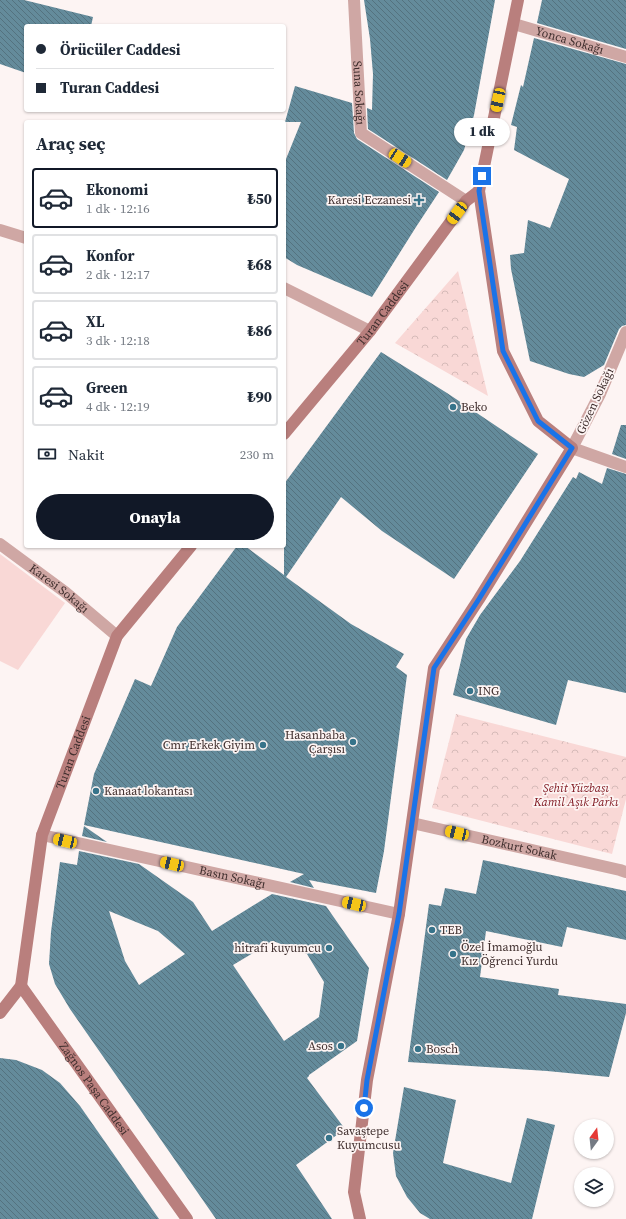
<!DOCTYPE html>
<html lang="tr">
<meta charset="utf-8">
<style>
:root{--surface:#fff;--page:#f6f6f7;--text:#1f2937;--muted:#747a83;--line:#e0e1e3;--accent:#111827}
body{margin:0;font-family:"Source Serif 4",serif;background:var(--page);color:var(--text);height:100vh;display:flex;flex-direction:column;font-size:15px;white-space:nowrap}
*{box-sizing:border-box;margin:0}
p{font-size:13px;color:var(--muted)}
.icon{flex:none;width:22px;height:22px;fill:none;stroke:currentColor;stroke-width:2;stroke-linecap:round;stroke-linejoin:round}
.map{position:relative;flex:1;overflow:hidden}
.drawer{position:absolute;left:24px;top:120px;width:262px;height:428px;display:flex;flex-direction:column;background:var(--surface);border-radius:4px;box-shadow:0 1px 3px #0004}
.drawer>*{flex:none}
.banner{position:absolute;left:24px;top:24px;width:262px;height:88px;border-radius:4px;box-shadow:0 1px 3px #0004;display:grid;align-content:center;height:88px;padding:0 12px;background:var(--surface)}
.needle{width:26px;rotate:15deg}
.fabs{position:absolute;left:574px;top:1119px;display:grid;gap:8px}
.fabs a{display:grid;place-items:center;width:40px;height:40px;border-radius:50%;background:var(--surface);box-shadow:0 1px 3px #0004;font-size:20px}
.end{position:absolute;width:18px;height:18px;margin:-9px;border:5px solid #1a73e8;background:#fff;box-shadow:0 0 0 2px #fff}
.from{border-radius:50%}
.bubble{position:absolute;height:28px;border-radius:14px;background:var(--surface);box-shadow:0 1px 3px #0004;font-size:13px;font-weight:800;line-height:28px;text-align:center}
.car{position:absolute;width:12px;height:24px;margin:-12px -6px;border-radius:5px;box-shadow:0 0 3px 1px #0007;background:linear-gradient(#f5c518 24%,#345 0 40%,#f5c518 0 76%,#345 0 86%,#f5c518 0)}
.banner b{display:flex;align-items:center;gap:14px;height:38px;font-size:15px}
.banner b+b{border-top:1px solid var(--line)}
.banner i{width:10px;height:10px;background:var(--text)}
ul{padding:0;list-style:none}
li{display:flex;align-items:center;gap:12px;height:60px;margin:0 8px 6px;padding:0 4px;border:2px solid var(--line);border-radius:4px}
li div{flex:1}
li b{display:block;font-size:15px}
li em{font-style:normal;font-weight:800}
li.current{border-color:var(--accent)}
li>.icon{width:36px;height:36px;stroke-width:1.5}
h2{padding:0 12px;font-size:18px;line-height:48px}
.pay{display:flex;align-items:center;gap:10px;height:44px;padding:0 12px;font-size:15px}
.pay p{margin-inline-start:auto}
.button{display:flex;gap:8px;margin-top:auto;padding:8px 12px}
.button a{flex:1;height:46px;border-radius:24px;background:var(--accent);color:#fff;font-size:16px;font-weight:800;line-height:46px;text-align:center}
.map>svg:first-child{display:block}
.grass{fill:#f9d8d6}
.park{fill:url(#park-crowns)}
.building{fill:url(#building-back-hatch);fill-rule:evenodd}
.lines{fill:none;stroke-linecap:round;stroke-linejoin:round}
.street{stroke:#cfa7a4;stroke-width:12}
.secondary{stroke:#b97f7d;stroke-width:12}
.route{stroke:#1a73e8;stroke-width:5}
.poi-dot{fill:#36738a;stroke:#fdf4f3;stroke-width:1.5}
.labels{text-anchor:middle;stroke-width:3.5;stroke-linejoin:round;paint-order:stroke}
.street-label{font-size:12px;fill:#402f2e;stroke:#fdf4f3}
.poi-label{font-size:12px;fill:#402f2e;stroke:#fdf4f3;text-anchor:start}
.park-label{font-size:12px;font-style:italic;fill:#821b24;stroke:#fdf4f3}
</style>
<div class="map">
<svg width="626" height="1219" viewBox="0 0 626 1219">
<defs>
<pattern id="park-crowns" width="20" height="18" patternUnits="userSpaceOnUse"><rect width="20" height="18" fill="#f9d8d6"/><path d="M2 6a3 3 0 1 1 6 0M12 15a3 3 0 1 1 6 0" fill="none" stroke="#d6bab8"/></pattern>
<pattern id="building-back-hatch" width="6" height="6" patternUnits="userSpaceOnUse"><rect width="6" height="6" fill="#648b9b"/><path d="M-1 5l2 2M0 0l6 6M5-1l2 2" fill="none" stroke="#54727f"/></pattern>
</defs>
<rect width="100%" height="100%" fill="#fdf4f3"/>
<polygon class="grass" points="0,554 65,603 18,670 0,661"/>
<g class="park">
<polygon points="458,271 488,396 395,343"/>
<polygon points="456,714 626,757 626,799 612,854 432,808"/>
</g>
<g class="building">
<polygon points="0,0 24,0 93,17 91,26 26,26 26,73 0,64"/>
<polygon points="364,0 495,0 474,115 464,150 447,180 368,129 367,108 372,110 373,74 370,39"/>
<polygon points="542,0 626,0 626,49 537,23"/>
<polygon points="534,38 626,64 626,325 622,326 619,329 604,365 584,377 569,374 530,361 511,269 510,255 524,253 528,220 550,228 569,179 514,150 517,127 511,125 521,85 523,87"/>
<polygon points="295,86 352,103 354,133 357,139 439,192 416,227 372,297 297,265 284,257 284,164 301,122 285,122"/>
<polygon points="381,352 447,393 538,454 454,579 382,531 341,497 286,577 351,624 404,654 396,667 407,675 384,851 376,893 309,880 314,888 290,882 304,874 84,825 94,774 135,679 151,686 177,627 237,546 245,546 284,575 284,484"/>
<polygon points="621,425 626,425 626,459 612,454"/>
<polygon points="607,468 626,474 626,693 568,680 556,725 453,695 466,639 480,615 520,561 573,477 576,479 579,472 602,484"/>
<polygon points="84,826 107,842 82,836"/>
<path d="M79 851 139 864 193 902 212 931 272 894 326 906 369 968 357 1041 309 1075V1076L307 1078 345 1129 296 1165 332 1219H216L70 1009 55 984 49 964 51 932 60 862 77 865ZM109 911 158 931 185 954 139 985 125 961ZM273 941 307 954 324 982 319 1017 284 1041 233 965Z"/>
<polygon points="483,860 626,891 626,940 567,927 562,947 486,931 480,977 559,989 558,995 626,1004 626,1013 609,1077 547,1071 408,1062 429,904 441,906 445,888 476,894"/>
<polygon points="0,1058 16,1060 42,1070 60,1083 80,1106 159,1219 0,1219"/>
<polygon points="404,1087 456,1100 443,1163 511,1183 527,1118 555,1125 532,1219 430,1219 420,1213 407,1197 396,1176 393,1153"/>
</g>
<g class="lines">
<g class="street">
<path id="s1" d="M354 0 361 133 466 201"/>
<path id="s2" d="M514 24 626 57"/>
<polyline points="0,230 26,238"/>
<polyline points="284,288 370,331"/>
<polyline points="626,332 600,394 572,448 626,467"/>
<path id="s3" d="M0 544 65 592 117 636"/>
<path id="s4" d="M412 823 620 870 626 872"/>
<path id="s5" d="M42 835 399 914"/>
</g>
<g class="secondary">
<path id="s6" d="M284 434 370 331 466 201 479 191"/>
<path id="s7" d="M21 986 187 1219"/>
<path id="s8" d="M0 1013 21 986 42 835 117 636 191 546"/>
<polyline points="360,1219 354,1192 367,1080 399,914 434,668 479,599 572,448 538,421 503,351 479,191 518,0"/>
</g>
</g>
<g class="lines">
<polyline class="route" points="364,1108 367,1080 399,914 434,668 479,599 572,448 538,421 503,351 479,191 482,176"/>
</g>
<g class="poi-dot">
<path d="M417 194h4v4h4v4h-4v4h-4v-4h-4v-4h4z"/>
<circle cx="453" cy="407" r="4"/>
<circle cx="470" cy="691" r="4"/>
<circle cx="353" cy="742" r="4"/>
<circle cx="263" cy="745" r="4"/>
<circle cx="96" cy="791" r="4"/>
<circle cx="432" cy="930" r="4"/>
<circle cx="329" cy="948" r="4"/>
<circle cx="453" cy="954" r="4"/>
<circle cx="341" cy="1046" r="4"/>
<circle cx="418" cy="1049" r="4"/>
<circle cx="329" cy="1138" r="4"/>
</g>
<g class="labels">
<g class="street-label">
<text dy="4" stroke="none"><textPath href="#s2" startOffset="58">Yonca Sokağı</textPath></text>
<text dy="4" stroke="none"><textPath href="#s1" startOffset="93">Suna Sokağı</textPath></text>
<text dy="4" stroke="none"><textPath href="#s6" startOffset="156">Turan Caddesi</textPath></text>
<text transform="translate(595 401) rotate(-65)" y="4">Gözen Sokağı</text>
<text dy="4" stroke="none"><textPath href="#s3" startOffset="74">Karesi Sokağı</textPath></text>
<text dy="4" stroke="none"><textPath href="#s8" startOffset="275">Turan Caddesi</textPath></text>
<text dy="4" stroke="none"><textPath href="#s4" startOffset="110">Bozkurt Sokak</textPath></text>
<text dy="4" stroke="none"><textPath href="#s5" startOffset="195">Basın Sokağı</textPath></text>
<text dy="4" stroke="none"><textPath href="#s7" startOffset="126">Zağnos Paşa Caddesi</textPath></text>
</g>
<g class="poi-label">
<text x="411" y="204" text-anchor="end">Karesi Eczanesi</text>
<text x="461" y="411">Beko</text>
<text x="478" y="695">ING</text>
<text x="345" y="739" text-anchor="end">Hasanbaba<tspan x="345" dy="14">Çarşısı</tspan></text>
<text x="255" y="749" text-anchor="end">Cmr Erkek Giyim</text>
<text x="104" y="795">Kanaat lokantası</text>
<text x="440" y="934">TEB</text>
<text x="461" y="951">Özel İmamoğlu<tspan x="461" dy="14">Kız Öğrenci Yurdu</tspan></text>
<text x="321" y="952" text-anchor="end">hitrafi kuyumcu</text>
<text x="333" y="1050" text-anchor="end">Asos</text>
<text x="426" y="1053">Bosch</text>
<text x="337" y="1135">Savaştepe<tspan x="337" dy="14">Kuyumcusu</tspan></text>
</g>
<g class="park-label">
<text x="576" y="792">Şehit Yüzbaşı<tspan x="576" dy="14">Kamil Aşık Parkı</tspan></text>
</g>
</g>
</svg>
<div class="fabs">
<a><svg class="needle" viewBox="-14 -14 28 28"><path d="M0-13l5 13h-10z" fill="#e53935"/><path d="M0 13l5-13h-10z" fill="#747a83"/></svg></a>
<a><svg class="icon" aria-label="layers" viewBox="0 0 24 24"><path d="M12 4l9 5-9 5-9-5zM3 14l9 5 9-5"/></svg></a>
</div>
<i class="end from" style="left:364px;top:1108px"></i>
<i class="end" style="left:482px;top:176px"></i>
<div class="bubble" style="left:454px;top:118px;width:56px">1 dk</div>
<i class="car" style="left:498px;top:100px;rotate:192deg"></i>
<i class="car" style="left:400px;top:158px;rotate:123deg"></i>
<i class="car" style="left:457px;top:213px;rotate:217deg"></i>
<i class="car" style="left:457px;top:833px;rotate:283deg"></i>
<i class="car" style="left:65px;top:841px;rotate:283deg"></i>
<i class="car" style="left:172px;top:864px;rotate:283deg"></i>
<i class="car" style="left:354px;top:904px;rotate:283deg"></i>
<div class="banner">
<b><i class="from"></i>Örücüler Caddesi</b>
<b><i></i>Turan Caddesi</b>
</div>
<section class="drawer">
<h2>Araç seç</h2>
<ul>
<li class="current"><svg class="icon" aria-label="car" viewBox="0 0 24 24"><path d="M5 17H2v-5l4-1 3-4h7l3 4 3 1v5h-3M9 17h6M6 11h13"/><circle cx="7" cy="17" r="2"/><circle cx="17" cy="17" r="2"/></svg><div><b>Ekonomi</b><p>1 dk · 12:16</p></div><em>₺50</em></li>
<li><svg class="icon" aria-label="car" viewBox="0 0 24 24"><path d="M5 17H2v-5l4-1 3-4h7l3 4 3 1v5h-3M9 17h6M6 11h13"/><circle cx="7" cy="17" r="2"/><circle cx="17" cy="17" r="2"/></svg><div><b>Konfor</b><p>2 dk · 12:17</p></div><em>₺68</em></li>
<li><svg class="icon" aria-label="car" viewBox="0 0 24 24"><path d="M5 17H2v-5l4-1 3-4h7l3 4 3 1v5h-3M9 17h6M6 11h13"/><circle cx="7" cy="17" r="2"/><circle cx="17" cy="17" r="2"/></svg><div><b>XL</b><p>3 dk · 12:18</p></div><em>₺86</em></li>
<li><svg class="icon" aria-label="car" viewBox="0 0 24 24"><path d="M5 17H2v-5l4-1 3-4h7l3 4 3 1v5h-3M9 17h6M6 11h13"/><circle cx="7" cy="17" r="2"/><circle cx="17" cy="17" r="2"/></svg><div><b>Green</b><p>4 dk · 12:19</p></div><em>₺90</em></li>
</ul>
<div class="pay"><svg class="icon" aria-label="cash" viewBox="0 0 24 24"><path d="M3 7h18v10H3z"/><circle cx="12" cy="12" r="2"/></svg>Nakit<p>230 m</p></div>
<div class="button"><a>Onayla</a></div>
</section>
</div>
